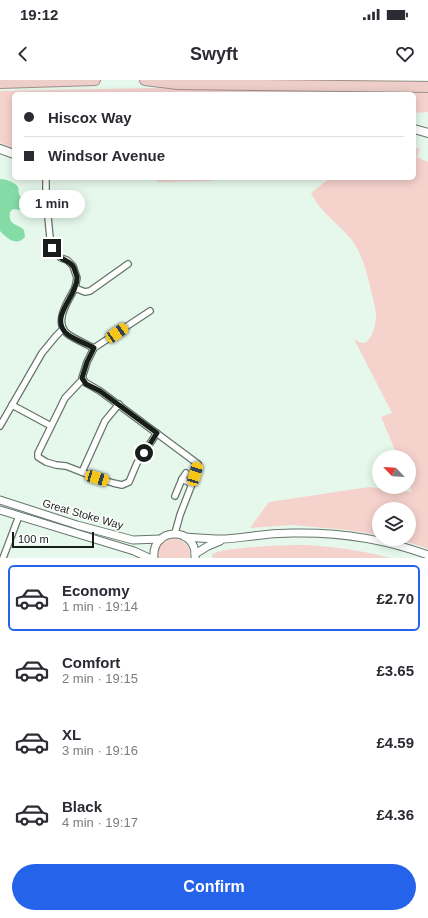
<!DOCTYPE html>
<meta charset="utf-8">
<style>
:root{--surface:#fff;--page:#f7f7f7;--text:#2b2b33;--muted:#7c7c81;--line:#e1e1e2;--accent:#2563eb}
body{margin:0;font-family:Arial,sans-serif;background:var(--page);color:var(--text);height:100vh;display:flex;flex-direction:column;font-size:15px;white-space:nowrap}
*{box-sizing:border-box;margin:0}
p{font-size:13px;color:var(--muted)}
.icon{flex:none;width:22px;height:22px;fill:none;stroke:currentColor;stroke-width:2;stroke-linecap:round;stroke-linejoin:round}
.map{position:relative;height:478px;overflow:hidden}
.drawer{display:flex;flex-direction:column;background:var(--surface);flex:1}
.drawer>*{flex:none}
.hud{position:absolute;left:12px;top:12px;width:404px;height:88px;border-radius:6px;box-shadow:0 2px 10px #0003;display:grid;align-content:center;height:88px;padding:0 12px;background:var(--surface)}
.needle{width:26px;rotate:295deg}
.tools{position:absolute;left:372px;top:370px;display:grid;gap:8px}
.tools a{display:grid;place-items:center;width:44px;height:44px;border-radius:50%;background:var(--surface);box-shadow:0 2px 10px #0003;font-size:20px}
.scale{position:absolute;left:12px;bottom:10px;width:82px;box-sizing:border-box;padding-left:4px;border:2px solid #171d19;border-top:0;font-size:11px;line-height:14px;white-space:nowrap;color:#171d19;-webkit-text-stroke:3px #fff;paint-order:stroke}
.end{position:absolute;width:18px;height:18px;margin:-9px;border:5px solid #171d19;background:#fff;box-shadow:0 0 0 2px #fff}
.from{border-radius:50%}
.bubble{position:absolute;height:28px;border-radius:14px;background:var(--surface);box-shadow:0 2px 10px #0003;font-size:13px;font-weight:700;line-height:28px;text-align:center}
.car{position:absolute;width:12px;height:24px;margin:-12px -6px;border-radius:5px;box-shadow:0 0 3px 1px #0007;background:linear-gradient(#f5c518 24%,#345 0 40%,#f5c518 0 76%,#345 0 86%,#f5c518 0)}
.hud b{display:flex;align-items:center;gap:14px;height:38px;font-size:15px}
.hud b+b{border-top:1px solid var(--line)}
.hud i{width:10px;height:10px;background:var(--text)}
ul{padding:7px 0 0;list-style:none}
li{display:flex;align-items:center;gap:12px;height:66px;margin:0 8px 6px;padding:0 4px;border:2px solid transparent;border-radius:6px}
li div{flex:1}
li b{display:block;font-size:15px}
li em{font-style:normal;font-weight:700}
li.on{border-color:var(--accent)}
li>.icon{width:36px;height:36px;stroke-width:1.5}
.primary-button{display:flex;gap:8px;margin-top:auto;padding:8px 12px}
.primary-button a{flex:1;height:46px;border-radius:24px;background:var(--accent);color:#fff;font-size:16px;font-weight:700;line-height:46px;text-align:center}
.status{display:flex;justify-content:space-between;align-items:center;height:28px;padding:0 20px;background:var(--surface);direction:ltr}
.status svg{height:11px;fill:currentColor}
header{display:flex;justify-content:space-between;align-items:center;height:52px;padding:0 12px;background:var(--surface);font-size:18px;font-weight:700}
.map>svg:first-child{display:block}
.green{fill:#f6d2cd}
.water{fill:#84dba5}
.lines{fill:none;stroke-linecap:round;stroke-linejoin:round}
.minor-casing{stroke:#66756b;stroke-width:8}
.tertiary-casing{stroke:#66756b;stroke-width:9}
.secondary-casing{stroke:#66756b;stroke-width:10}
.motorway-casing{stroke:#a2908b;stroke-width:12}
.minor{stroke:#fff;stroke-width:5.5}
.tertiary{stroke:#fff;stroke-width:7}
.secondary{stroke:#fff;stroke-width:8}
.motorway{stroke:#edcec9;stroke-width:10}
.route{stroke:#171d19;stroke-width:5}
.labels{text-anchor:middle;stroke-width:3;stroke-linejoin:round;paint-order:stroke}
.street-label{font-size:11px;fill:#171d19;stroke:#fff}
</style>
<div class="status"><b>19:12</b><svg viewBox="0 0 49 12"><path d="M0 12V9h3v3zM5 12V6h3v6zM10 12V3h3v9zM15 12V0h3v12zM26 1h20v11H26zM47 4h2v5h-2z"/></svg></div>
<header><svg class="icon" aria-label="back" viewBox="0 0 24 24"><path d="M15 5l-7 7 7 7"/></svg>Swyft<svg class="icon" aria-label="heart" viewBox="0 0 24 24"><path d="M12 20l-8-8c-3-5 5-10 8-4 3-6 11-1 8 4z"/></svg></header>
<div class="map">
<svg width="428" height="478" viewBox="0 0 428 478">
<rect width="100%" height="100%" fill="#e6f8ec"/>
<g class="green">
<polygon points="151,8 262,11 428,12 428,32 414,33 414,14 14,14 14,68 0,63 0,11"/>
<path d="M414 67 420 69 417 77 428 82V469L399 459H409V429H379V455L347 450 292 445 250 448 269 422 369 407 412 412 409 403V377H398L381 337 392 333 354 259C364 265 366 265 372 254 374 250 375 244 376 239 377 233 374 225 373 218 368 198 364 176 351 159 338 143 320 132 311 113L330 98H414Z"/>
<polygon points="157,98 229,98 209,101 157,102"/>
<path d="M175 458C185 461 191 466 190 478H158C157 466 163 460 175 458Z"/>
<path d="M306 465C335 467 362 470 390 478H213L212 474C219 471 226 470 234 469 258 466 282 465 306 465Z"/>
</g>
<path class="water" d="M0 99C5 99 15 102 18 107 19 109 18 112 19 114 21 119 25 122 25 129L21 130 13 129 10 132C8 146 17 143 24 150L25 157C16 167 7 158 0 151Z"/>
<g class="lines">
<g class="minor-casing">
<g id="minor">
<polyline points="46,98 46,116 50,158 52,168 57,174 61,178 67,180 73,186 77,198 75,208"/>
<polyline points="150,231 94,268 87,282 82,298 86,303 100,311 198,384 192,404 180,435 175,453"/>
<path d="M94 268C86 264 77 260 69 255 52 244 68 221 75 208L85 212 90 211 128 184"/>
<polyline points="83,299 65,318 38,373 38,377 46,382 56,385 66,386 97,398 113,403 122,405 129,402 137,383 157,353"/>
<polyline points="12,325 51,346"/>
<polyline points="0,346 42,273 56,256 63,249"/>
<polyline points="82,392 105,341 119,324"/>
<polyline points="182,399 186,393"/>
<polyline points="175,416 182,399 192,404"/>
<polyline points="3,478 19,436"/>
</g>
</g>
<g class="tertiary-casing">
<g id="tertiary">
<polyline points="0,420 77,445 133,460 161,459"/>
<polyline points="0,430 134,471 149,478"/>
<path d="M185 457C198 458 210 459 222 459 232 459 243 457 253 456 266 454 279 453 292 453 338 452 385 459 428 475"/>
<polyline points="195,474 208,466 220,461"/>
<path d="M154 478C151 446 198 446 195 478"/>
</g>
</g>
<g class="secondary-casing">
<g id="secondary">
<polyline points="414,49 428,53"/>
<polyline points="0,69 14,74"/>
</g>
</g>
<g class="motorway-casing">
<g id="motorway">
<polyline points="145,0 177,4 428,7"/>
<polyline points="0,3 95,0"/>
</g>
</g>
<use href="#minor" class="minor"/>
<use href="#tertiary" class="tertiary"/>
<use href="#secondary" class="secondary"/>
<use href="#motorway" class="motorway"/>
</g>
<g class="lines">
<path class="route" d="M52 168C55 171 57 175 60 177 65 181 72 182 74 188 75 191 76 194 77 197 78 216 48 237 67 254 73 259 87 264 94 268L87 282 82 298 86 304 100 311 157 353 144 373"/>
</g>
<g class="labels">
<g class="street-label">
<text transform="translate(83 434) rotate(16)" y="4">Great Stoke Way</text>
</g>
</g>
</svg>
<div class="tools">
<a><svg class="needle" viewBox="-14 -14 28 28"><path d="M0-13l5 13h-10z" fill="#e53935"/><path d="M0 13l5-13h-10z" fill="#7c7c81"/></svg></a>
<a><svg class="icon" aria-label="layers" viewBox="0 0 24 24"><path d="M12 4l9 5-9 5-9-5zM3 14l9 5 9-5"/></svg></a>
</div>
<div class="scale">100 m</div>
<i class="end from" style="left:144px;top:373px"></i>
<i class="end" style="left:52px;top:168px"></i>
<div class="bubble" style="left:19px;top:110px;width:66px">1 min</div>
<i class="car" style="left:117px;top:253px;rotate:56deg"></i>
<i class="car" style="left:195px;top:394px;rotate:17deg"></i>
<i class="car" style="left:97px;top:398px;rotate:106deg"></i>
<div class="hud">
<b><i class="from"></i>Hiscox Way</b>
<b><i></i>Windsor Avenue</b>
</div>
</div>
<section class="drawer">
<ul>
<li class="on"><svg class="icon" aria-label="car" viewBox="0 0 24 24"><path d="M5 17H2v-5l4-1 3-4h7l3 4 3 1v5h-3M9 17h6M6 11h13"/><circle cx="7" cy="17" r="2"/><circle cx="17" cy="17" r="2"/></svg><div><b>Economy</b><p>1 min · 19:14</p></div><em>£2.70</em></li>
<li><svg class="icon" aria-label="car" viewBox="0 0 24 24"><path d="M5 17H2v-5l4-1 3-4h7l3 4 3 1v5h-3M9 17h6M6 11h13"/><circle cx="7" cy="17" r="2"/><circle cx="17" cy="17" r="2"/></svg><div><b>Comfort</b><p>2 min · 19:15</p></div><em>£3.65</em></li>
<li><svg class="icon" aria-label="car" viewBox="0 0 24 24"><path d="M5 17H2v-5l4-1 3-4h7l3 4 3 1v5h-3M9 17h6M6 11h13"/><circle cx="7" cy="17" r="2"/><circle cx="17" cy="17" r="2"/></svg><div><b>XL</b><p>3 min · 19:16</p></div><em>£4.59</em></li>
<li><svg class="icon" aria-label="car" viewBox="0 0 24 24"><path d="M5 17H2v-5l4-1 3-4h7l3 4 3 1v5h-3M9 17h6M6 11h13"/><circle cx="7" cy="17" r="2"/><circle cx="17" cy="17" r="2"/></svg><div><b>Black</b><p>4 min · 19:17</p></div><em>£4.36</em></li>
</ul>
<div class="primary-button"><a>Confirm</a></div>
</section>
